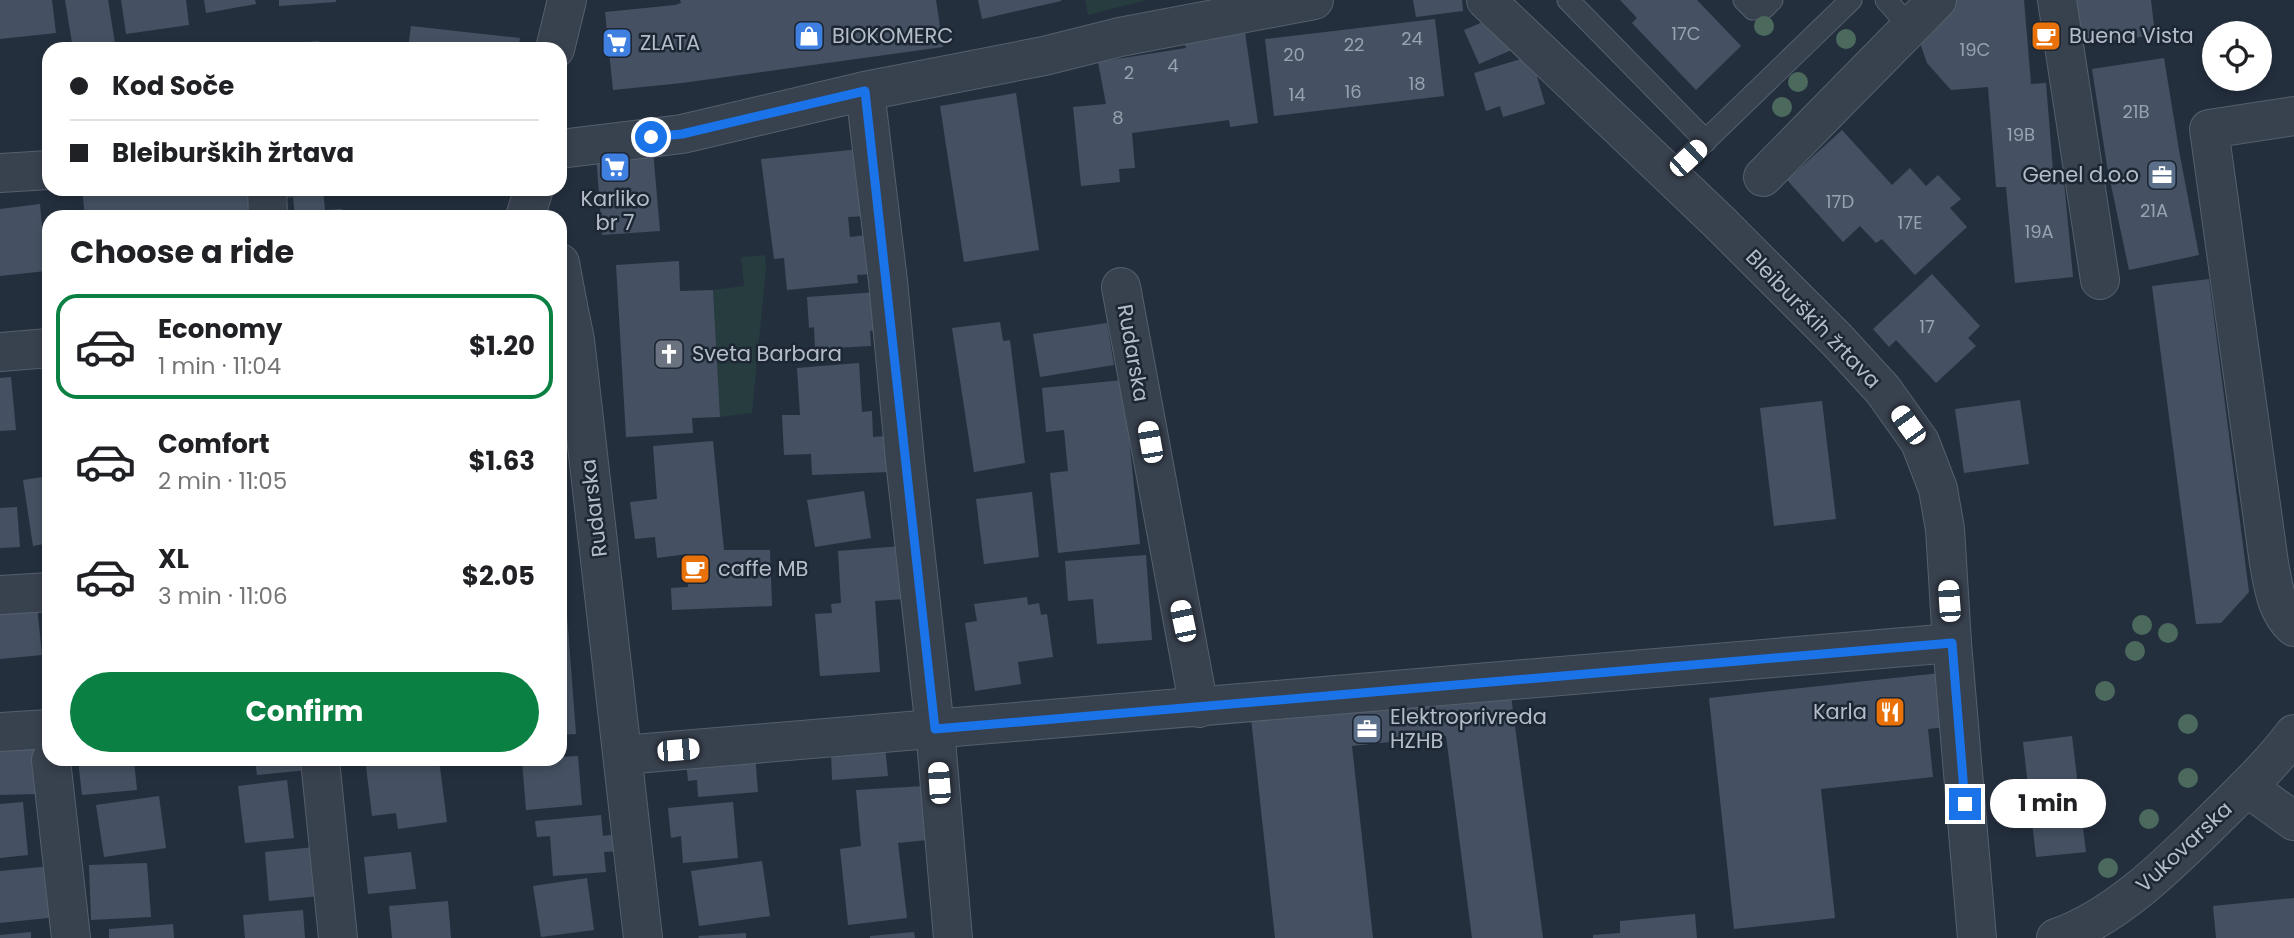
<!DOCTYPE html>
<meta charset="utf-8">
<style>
:root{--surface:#fff;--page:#f2f2f2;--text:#202124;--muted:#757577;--line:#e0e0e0;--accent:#0b8043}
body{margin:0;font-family:Poppins,sans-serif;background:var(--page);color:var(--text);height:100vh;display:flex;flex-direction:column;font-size:26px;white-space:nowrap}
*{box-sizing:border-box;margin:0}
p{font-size:23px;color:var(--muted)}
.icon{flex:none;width:38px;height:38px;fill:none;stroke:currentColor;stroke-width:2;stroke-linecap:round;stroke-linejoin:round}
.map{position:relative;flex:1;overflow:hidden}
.details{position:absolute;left:42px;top:210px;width:525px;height:556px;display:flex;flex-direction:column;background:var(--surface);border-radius:21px;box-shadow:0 4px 10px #0003}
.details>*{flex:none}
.guide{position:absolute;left:42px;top:42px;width:525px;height:154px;border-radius:21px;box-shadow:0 4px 10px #0003;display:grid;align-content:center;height:154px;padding:0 28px;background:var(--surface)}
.controls{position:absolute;left:2202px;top:21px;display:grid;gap:14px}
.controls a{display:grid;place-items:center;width:70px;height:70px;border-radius:50%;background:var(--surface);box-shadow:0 4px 10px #0003;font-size:35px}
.end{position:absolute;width:32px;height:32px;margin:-16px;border:9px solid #1a73e8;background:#fff;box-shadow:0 0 0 4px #fff}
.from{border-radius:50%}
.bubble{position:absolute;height:49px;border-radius:24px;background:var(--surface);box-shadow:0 4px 10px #0003;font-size:23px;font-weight:700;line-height:49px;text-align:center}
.car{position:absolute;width:21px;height:42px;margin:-21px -10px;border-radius:9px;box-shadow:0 0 5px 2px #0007;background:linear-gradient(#fff 24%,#345 0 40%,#fff 0 76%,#345 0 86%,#fff 0)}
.guide b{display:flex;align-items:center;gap:24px;height:66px;font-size:26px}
.guide b+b{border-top:2px solid var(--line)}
.guide i{width:18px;height:18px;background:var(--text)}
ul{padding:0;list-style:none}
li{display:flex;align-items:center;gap:21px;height:105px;margin:0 14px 10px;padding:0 14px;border:4px solid transparent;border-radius:21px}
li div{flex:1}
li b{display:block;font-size:26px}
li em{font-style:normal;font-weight:700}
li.current{border-color:var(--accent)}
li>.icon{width:63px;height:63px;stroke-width:1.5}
h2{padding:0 28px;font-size:32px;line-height:84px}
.cta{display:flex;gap:14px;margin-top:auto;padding:14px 28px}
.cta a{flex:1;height:80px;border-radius:42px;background:var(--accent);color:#fff;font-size:28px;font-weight:700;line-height:80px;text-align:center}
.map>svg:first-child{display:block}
.green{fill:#263c3f}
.building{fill:#455162}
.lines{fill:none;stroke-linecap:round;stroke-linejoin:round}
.service-casing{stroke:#565f6c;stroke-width:23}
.minor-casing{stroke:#565f6c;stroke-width:40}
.tertiary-casing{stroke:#565f6c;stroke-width:40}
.service{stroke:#38414e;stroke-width:21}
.minor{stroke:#38414e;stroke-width:38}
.tertiary{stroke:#38414e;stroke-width:38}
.tree{fill:#4b6a5d}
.route{stroke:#1a73e8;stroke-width:9}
.labels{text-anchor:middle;stroke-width:5;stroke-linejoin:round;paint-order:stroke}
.number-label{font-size:18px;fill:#98a1af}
.poi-label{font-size:21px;fill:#b4bcc9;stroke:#1d2633;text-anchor:start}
.street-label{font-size:21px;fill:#b4bcc9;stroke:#1d2633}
</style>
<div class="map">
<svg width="2294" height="938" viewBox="0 0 2294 938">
<rect width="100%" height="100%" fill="#242f3e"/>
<g class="green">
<polygon points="1085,0 1147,0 1088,15"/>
<polygon points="765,255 766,268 752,413 720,417 713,290 744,286 741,257"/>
</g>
<g class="building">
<polygon points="0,0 52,0 56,33 0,39"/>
<polygon points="65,0 108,0 116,49 73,49"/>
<polygon points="121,0 186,0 189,25 126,34"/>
<polygon points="204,0 255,0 256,4 206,13"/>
<polygon points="279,0 336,0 336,2 279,6"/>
<polygon points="680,0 936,0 943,47 682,83 613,90 605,12 675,5 681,3"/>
<polygon points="978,0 1061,0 1061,1 982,19"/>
<polygon points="1413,0 1462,0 1463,11 1416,17"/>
<polygon points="1620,0 1697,0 1741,46 1696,90 1632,23 1637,18"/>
<polygon points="1953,0 2024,0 2031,84 2046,83 2054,183 2064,181 2073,277 2015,283 2006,187 1996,187 1988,87 1951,90 1927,63 1918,37"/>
<polygon points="2074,0 2151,0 2155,35 2080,45"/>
<polygon points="1499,15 1514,49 1479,64 1464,30"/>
<polygon points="1435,19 1444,96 1274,116 1265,39"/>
<polygon points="1244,25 1258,123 1230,127 1229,120 1132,133 1135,168 1119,169 1120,182 1081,186 1073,107 1106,104 1098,62 1186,48 1184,42"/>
<polygon points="411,26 520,38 518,49 408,49"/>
<polygon points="319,41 320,49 288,49 288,44"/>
<polygon points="1531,56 1545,104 1503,117 1500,106 1486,111 1474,73"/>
<polygon points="2164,58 2180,156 2199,255 2129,270 2107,166 2092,69"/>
<polygon points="1016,93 1039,250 964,262 940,106"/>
<polygon points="1842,130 1892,185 1910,168 1926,186 1938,175 1961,199 1950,208 1967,227 1915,275 1882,239 1876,243 1860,226 1843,242 1787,180"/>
<polygon points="860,149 867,216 848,217 850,237 867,235 871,274 857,275 858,283 787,290 784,258 774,259 761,159"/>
<polygon points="653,150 660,231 602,235 596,154"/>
<polygon points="82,189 141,189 141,194 170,189 201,189 202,191 257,189 259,217 85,217"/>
<polygon points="284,189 323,189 325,210 342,209 342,217 295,217 293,197 285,198"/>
<polygon points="40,204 46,271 0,276 0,209"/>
<polygon points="679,261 680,291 713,290 720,417 692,418 693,433 626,437 616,265"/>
<polygon points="1932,274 1980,326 1968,338 1976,346 1936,383 1896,340 1889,347 1873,329"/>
<polygon points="2209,279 2249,592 2221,623 2196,624 2152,286"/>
<polygon points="878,292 881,330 870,331 871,346 815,349 814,327 809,328 807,297"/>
<polygon points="1000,322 1003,341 1010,340 1025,463 974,472 952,328"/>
<polygon points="1107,323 1114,365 1040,377 1033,334"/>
<polygon points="859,363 862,412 872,411 873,437 887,436 889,472 812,475 811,454 784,455 782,415 800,415 797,368"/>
<polygon points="11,377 16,430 0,431 0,378"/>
<polygon points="1123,380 1140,544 1058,553 1050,473 1068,471 1064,430 1046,432 1042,388"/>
<polygon points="2020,400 2029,464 1964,473 1955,409"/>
<polygon points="1822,401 1836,519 1774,526 1760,408"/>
<polygon points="713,441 724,550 770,550 772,606 672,610 671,588 688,587 687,554 657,558 655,537 635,539 630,502 657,499 653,446"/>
<polygon points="49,476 49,543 33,546 23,480"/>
<polygon points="864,491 871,538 815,547 807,500"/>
<polygon points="1032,492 1039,557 984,564 976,499"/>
<polygon points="17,507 20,547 0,548 0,508"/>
<polygon points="902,546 906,599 875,601 880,672 820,676 815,614 832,613 831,604 841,603 838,551"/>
<polygon points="560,548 562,548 576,734 560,735"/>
<polygon points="1146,555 1152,640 1097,644 1093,599 1068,601 1065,561"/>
<polygon points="1027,597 1028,605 1039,603 1041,615 1047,614 1053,657 1018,662 1021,684 975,691 965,623 977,621 974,604"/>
<polygon points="37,605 42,655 0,659 0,608"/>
<polygon points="1940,673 1946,727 1928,729 1933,777 1821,789 1835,918 1734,929 1709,698"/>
<polygon points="1511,696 1543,938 1472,938 1446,736 1352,746 1373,938 1275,938 1250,709"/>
<polygon points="2072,736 2086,852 2036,857 2023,742"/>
<polygon points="34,743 36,794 0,795 0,745"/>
<polygon points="885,746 888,776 832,780 831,750"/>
<polygon points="755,754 758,792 698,797 697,780 688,781 686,761"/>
<polygon points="578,756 582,805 526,810 522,761 560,760 560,757"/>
<polygon points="78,760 134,760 137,790 82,795"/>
<polygon points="255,760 307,760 308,770 257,775"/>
<polygon points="414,760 439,760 447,822 398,829 396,813 372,816 366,766"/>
<polygon points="287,780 294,838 245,843 238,786"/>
<polygon points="924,786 927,840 898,843 907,918 848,925 840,849 861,846 856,790"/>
<polygon points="159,796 166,848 104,857 96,805"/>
<polygon points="23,802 28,855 0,858 0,804"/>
<polygon points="733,802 738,858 683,863 681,836 671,838 668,808"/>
<polygon points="601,815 603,836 617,834 619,851 604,852 606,872 553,876 550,836 537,837 535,821"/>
<polygon points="315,847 320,896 269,901 265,852"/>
<polygon points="411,852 416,889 368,894 364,857"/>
<polygon points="762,861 770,916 699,926 691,871"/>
<polygon points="147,863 151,917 91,920 89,865"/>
<polygon points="52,866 57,917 0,923 0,871"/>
<polygon points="587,878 594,930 541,937 533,886"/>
<polygon points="2294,898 2294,938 2216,938 2213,906"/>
<polygon points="448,901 451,938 392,938 389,906"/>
<polygon points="303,910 305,938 245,938 243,915"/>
<polygon points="1695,914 1697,938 1593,938 1593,935 1620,933 1620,921"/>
<polygon points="173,924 174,938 109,938 109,929"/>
<polygon points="31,932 31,938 0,938 0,935"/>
<polygon points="914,932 915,938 870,938 870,936"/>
<polygon points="746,933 746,938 699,938 698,936"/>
</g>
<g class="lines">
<g class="service-casing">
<g id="service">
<polyline points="1568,0 1706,141"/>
<polyline points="1744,0 1753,9 1764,8 1772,0"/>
<polyline points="1886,0 1909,26"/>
<polyline points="1669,176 1851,0"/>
</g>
</g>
<g class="minor-casing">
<g id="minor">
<polyline points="2057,0 2100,280"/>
<polyline points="865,91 888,281 905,460 935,729 953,938"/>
<path d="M2294 116 2209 129 2269 563C2273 585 2276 611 2294 627"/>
<polyline points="560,149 682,134 865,91 1044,56 1120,37 1314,0"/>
<polyline points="0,173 49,170"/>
<polyline points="1763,177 1937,0"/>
<polyline points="267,189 268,217"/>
<polyline points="1121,287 1199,708"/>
<polyline points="568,306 575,340 643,938"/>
<polyline points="0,595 49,592"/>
<polyline points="0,732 49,729"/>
<polyline points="623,755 1952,643"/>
<polyline points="51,760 71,938"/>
<polyline points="320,760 338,938"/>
<polyline points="2247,787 2294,821"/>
<path d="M2056 938C2116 918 2170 863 2214 820 2242 792 2270 766 2294 734"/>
</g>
</g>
<g class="tertiary-casing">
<g id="tertiary">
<polyline points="1486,0 1718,221 1838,341 1883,390 1920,442 1938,489 1945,529 1952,643 1977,938"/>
<polyline points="555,49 567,0"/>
<polyline points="525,217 534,189"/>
<polyline points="560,263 568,306 560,306"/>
<polyline points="0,352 49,348"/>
</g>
</g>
<use href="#service" class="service"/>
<use href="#minor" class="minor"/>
<use href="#tertiary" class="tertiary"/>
</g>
<g class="tree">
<circle cx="1764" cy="26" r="10"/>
<circle cx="1846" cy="39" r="10"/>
<circle cx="1798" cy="82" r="10"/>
<circle cx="1782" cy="107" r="10"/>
<circle cx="2142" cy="625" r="10"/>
<circle cx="2168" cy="633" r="10"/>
<circle cx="2135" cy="651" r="10"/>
<circle cx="2105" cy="691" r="10"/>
<circle cx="2188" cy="724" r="10"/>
<circle cx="2188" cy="778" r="10"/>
<circle cx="2149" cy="819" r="10"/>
<circle cx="2108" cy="868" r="10"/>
</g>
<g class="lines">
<path class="route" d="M651 137 682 134 865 91C890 304 910 517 935 729L1952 643 1965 804"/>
</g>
<defs>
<g id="shop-square" transform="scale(1.575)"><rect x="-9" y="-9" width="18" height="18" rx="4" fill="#3f7fe0" stroke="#1d2633"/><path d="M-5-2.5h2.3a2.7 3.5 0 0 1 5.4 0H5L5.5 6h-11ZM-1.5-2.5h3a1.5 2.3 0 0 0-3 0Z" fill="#fff"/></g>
<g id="cafe-square" transform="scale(1.575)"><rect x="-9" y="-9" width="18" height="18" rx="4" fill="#e8710a" stroke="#1d2633"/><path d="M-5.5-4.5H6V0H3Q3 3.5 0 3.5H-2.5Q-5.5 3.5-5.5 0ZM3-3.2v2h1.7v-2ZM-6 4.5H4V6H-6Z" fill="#fff"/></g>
<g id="supermarket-square" transform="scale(1.575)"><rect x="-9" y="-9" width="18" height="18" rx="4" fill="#3f7fe0" stroke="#1d2633"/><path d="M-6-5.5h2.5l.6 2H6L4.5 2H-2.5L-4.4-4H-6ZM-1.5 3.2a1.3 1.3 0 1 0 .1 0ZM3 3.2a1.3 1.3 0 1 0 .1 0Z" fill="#fff"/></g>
<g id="office-square" transform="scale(1.575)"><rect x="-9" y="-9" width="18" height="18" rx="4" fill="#5c6f8a" stroke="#1d2633"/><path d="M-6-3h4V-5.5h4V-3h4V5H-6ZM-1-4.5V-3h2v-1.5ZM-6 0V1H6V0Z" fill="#fff"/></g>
<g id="church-square" transform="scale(1.575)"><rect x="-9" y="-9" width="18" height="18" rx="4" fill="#6b7280" stroke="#1d2633"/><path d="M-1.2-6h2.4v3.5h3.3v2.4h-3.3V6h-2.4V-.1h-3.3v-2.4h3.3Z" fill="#fff"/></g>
<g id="restaurant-square" transform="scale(1.575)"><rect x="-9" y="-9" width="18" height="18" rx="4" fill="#e8710a" stroke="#1d2633"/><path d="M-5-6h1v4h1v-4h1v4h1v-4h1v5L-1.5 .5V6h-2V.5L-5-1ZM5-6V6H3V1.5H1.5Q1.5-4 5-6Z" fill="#fff"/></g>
</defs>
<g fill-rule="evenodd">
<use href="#shop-square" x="809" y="36"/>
<use href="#cafe-square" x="2046" y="36"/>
<use href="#supermarket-square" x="617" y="43"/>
<use href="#supermarket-square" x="615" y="167"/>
<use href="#office-square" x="2162" y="175"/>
<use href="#church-square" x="669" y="354"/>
<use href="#cafe-square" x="695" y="569"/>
<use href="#restaurant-square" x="1890" y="712"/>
<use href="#office-square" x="1367" y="729"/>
</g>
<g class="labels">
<g class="number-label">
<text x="1686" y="40">17C</text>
<text x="1412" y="45">24</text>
<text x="1354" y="51">22</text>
<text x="1975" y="56">19C</text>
<text x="1294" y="61">20</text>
<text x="1173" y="72">4</text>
<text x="1129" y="79">2</text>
<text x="1417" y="90">18</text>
<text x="1353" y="98">16</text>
<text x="1297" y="101">14</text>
<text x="2136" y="118">21B</text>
<text x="1118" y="124">8</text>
<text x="2021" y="141">19B</text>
<text x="1840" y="208">17D</text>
<text x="2154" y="217">21A</text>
<text x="1910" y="229">17E</text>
<text x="2039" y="238">19A</text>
<text x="1927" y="333">17</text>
</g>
<g class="poi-label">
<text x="832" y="43">BIOKOMERC</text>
<text x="2069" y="43">Buena Vista</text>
<text x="640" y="50">ZLATA</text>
<text x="2139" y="182" text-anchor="end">Genel d.o.o</text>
<text x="615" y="206" text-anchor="middle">Karliko<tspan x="615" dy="24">br 7</tspan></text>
<text x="692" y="361">Sveta Barbara</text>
<text x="718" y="576">caffe MB</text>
<text x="1867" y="719" text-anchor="end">Karla</text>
<text x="1390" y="724">Elektroprivreda<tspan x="1390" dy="24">HZHB</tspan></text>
</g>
<g class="street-label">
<text transform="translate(1813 319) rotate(46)" y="7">Bleiburških žrtava</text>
<text transform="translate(1133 353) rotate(80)" y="7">Rudarska</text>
<text transform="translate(594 508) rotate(-97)" y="7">Rudarska</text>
<text transform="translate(2184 847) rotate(-43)" y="7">Vukovarska</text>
</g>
</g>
</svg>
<div class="controls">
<a><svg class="icon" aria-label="locate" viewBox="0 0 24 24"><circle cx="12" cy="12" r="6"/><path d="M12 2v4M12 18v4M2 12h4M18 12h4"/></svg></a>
</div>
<i class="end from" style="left:651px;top:137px"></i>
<i class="end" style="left:1965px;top:804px"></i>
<div class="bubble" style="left:1990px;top:779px;width:116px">1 min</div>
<i class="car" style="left:1688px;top:158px;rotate:47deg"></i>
<i class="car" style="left:1908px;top:425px;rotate:324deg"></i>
<i class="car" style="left:1150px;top:442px;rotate:350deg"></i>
<i class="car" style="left:1949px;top:601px;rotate:356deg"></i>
<i class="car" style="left:1183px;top:621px;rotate:348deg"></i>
<i class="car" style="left:678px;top:750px;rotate:85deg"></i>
<i class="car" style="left:939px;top:783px;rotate:356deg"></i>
<div class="guide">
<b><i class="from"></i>Kod Soče</b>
<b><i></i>Bleiburških žrtava</b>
</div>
<section class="details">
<h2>Choose a ride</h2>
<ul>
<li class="current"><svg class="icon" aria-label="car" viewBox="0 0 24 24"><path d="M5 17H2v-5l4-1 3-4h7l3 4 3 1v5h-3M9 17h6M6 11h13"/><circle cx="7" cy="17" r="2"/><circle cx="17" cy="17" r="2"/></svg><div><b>Economy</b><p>1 min · 11:04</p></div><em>$1.20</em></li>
<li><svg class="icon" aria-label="car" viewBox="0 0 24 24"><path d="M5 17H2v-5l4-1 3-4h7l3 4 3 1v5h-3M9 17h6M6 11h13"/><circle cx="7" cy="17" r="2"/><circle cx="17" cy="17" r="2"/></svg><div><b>Comfort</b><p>2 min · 11:05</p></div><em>$1.63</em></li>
<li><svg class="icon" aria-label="car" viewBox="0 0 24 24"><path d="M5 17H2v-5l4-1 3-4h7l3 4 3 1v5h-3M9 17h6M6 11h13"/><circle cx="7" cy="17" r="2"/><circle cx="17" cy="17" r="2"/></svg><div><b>XL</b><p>3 min · 11:06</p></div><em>$2.05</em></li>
</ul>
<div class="cta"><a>Confirm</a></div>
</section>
</div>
